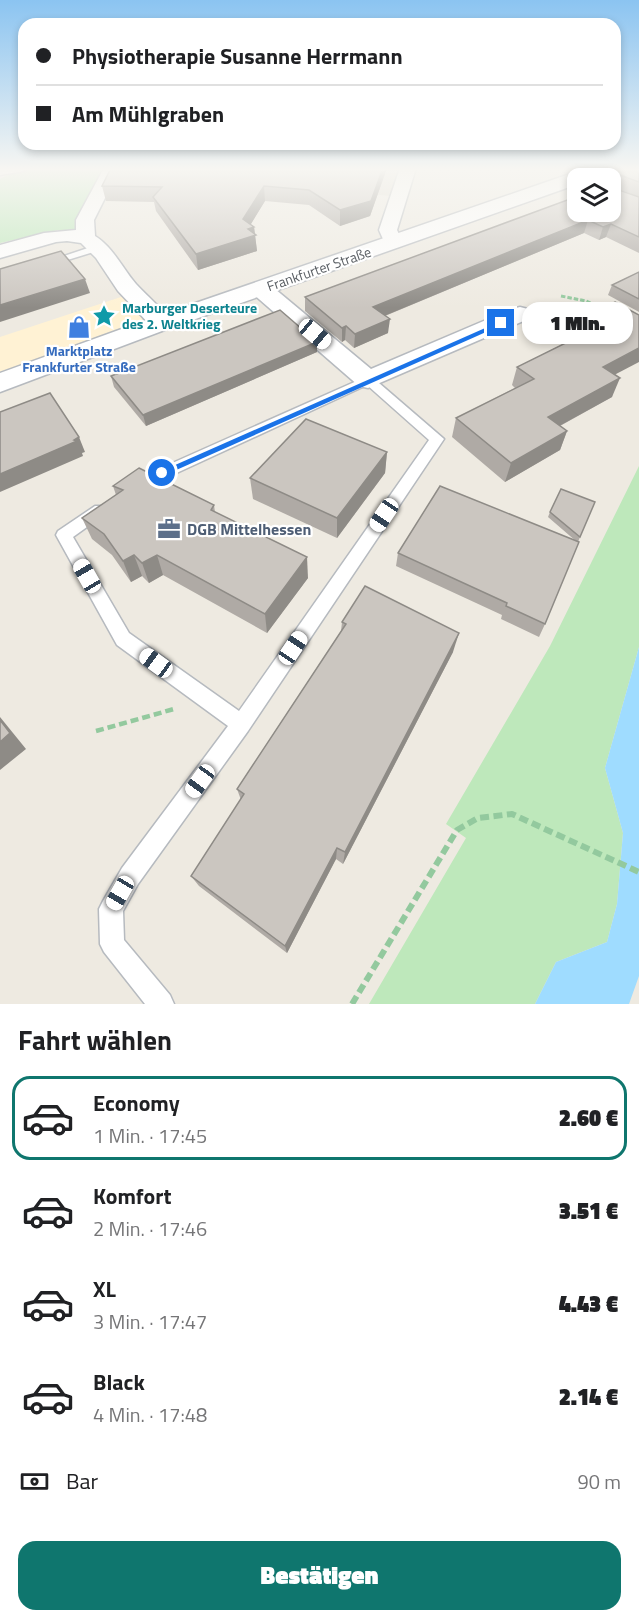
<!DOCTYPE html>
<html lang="de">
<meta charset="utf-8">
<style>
:root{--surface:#fff;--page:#f6f6f6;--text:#202124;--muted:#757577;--line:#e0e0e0;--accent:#0f766e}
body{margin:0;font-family:"Titillium Web",sans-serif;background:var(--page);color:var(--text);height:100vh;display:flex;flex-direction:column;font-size:22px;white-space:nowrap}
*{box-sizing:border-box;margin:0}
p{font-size:20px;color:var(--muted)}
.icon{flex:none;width:33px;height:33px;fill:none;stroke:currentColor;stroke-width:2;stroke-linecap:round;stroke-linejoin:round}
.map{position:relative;height:1004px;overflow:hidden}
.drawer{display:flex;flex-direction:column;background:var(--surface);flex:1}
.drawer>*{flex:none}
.hud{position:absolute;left:18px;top:18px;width:603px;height:132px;border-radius:18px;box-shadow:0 3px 9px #0003;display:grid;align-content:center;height:132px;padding:0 18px;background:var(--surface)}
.controls{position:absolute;left:567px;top:168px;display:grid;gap:12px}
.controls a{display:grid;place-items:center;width:54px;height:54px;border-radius:12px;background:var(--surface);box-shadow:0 3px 9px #0003;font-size:30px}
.end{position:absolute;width:27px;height:27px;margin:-14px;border:8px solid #1a73e8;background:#fff;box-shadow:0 0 0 3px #fff}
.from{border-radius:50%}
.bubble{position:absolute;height:42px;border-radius:18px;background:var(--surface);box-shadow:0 3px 9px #0003;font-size:20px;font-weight:800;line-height:42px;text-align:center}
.car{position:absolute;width:18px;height:36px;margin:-18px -9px;border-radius:8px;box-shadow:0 0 4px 2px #0007;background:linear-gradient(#fff 24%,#345 0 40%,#fff 0 76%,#345 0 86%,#fff 0)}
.hud b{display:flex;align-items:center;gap:21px;height:57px;font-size:22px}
.hud b+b{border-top:2px solid var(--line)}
.hud i{width:15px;height:15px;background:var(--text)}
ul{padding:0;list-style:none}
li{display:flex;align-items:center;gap:18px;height:84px;margin:0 12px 9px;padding:0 6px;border:3px solid transparent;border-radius:18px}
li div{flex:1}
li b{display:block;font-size:22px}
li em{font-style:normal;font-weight:800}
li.current{border-color:var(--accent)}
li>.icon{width:54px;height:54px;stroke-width:1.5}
h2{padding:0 18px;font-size:27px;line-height:72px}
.pay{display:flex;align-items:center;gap:15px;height:66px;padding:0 18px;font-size:22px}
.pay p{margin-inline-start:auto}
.action{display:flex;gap:12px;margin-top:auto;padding:12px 18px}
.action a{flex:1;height:69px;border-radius:18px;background:var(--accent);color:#fff;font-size:24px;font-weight:800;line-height:69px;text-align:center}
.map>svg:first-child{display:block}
.commercial{fill:#fff2d4}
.education{fill:#e0dcd1}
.green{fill:#bee8bb}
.water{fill:#9fdcff}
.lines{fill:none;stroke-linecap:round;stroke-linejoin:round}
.service-casing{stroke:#b6babf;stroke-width:3}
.minor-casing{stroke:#b6babf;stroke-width:3}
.tertiary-casing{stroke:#b6babf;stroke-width:3}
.path-far2{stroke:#93c99e;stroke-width:3;stroke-dasharray:4.5 2;stroke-linecap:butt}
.path-far1{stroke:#93c99e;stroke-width:4.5;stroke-dasharray:8 4;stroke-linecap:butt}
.path{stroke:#93c99e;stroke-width:6;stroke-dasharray:9 4.5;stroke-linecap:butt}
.service{fill:#fff;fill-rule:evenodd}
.minor{fill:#fff;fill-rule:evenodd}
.tertiary{fill:#fff;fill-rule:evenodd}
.wall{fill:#afaaa5}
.shaded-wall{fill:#8e8b86}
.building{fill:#cbc6c0;stroke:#8e8b86;stroke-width:1.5}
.route{fill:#1a73e8}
.labels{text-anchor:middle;stroke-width:4.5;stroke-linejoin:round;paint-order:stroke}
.far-street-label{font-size:14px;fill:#595e63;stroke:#fff}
.far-culture-label{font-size:14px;font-weight:bold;fill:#0d838f;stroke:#fff;text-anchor:start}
.far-shop-label{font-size:14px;font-weight:bold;fill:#366cbe;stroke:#fff}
.service-label{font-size:16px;font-weight:bold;fill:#4e5e75;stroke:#fff;text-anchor:start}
</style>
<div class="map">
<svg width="639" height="1004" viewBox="0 0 639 1004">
<rect width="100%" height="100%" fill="#eeeae1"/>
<polygon class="commercial" points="133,293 157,318 0,373 0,337"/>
<polygon class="education" points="289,168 402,168 391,196 297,187"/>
<g class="green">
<polygon points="42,168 109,169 78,216 80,231 58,230 0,243 0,179 15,171"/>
<polygon points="639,466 639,647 605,768 623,833 617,904 607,942 556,962 535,1004 369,1004 466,838 446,824 550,646"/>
</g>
<polygon class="water" points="639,647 639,976 629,1004 535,1004 556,962 607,942 617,904 623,833 605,768"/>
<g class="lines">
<g class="service-casing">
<g id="service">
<polygon points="97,245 102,248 100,250 48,266 43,263"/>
<polygon points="368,376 372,377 444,439 248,731 138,884 123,911 124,940 170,995 174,1004 145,1004 104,952 100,944 99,909 103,901 122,868 228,726 117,645 56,535 58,531 95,506 105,506 108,510 105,514 73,537 129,633 239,711 429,440 367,385 142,489 132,489 130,485 132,481"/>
</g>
</g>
<g class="minor-casing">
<g id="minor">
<polygon points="0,168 26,168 24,171 0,175"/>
<path d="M104 168H120L94 220 95 236C114 248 122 268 136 284 148 297 162 308 172 323L169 328 161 330 153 328 118 291 96 258 81 243 67 241 56 242 0 258V245L44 233 76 230V220Z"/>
<polygon points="400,168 416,168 397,230 403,242 400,246 386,246 379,230"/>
<polygon points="261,283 269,284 371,369 512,309 520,307 528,309 531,314 528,319 368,388 359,386 253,294 250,289 253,284"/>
</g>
</g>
<g class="tertiary-casing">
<path id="tertiary" d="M587 168H613C605 178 590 178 578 178V184L170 328 0 392V373L152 318Z"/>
</g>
<polyline class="path-far2" points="561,296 586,301 605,310"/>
<polyline class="path-far1" points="96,731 174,709"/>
<polyline class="path" points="352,1004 457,830 478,818 512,814 639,872"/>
<use href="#service" class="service"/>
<use href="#minor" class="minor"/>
<use href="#tertiary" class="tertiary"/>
</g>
<g class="wall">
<polygon points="111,168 387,168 370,216 340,226 309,205 265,201 250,225 254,227 257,251 198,270 156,211 154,202 106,201 102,186"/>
<polygon points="623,168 639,168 639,197 613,187 613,188 639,197 639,253 606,237 599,240 584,233 385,316 388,333 354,348 345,340 342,342 305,311 305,297 610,212 610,178 607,178 607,177"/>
<polygon points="639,272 639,312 608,295 612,285"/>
<polygon points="615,302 615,375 612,397 560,426 567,431 560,450 505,482 452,437 456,418 515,388 512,385 517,367 567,342 566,341 572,322"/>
<polygon points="317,352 146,426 114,387 111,376"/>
<polygon points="387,452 385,473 337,538 253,499 250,478"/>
<polygon points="113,486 214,505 215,512 308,578 267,633 163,575 149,583 142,576 131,582 112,555 92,539 82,518 116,495"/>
<polygon points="550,512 580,537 545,624 539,637 501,619 502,615 396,566 398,553 577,542 548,517"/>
<polygon points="342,622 453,652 343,864 336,859 287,953 199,886 191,876 241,800 237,789 341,631"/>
</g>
<g class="shaded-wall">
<polygon points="383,168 387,168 370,216 340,226 340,210"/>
<polygon points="264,186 265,201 248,229 254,227 257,251 198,270 196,254 243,219"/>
<polygon points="588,220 584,233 372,321 373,307"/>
<polygon points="611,224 606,237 599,240 603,227"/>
<polygon points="85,279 90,293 0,322 0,305"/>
<polygon points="390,319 388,333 354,348 355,334"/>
<polygon points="346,326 345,340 342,342 342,328"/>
<polygon points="317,342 317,352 146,426 143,415"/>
<polygon points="639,348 639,362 595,385 603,367"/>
<polygon points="620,378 612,397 541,436 548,417"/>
<polygon points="567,431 560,450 505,482 511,463"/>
<polygon points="79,437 85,452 82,453 83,456 0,492 0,474"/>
<polygon points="387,452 385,473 337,538 337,518"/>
<polygon points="134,555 142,576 131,582 123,561"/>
<polygon points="157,555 163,575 149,583 142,563"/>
<polygon points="307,557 308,578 267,633 265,614"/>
<polygon points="459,633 453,652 343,864 345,852"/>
<polygon points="0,717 26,749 0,770"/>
<polygon points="337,848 336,859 287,953 285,946"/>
</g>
<g class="building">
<polygon points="111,168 383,168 371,201 340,210 309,190 264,186 243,219 254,227 248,229 256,235 196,254 153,197 162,187 102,186"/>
<polygon points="623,168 639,168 639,182 615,173 612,178 607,177"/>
<polygon points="610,183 612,183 613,188 639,197 639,237 611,224 603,227 588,220 373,307 390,319 355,334 346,326 342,328 305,297 578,196 578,212 610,212"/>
<polygon points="61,251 85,279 0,305 0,269"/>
<polygon points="639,272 639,299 612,285"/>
<polygon points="615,302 639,315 639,348 603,367 620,378 548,417 567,431 511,463 456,418 534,379 517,367 588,332 572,322"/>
<polygon points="280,310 317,342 143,415 111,376"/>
<polygon points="50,393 79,437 74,440 77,441 0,474 0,412"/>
<polygon points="306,419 387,452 337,518 250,478"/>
<polygon points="139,468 214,505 211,510 307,557 265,614 157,555 142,563 134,555 123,561 104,534 82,518 123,490 113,486"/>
<polygon points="440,486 579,542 545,624 506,606 507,603 398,553"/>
<polygon points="561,489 595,502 580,537 550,512"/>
<polygon points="365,586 459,633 345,852 337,848 285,946 191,876 244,794 237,789 346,624 342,622"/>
<polygon points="0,720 10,733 0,742"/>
</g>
<linearGradient id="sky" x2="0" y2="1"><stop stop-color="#8bc4f1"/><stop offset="0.55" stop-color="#f7f6f2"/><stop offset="1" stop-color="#f7f6f2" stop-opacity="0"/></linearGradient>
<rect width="639" height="308" fill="url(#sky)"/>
<polygon class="route" points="501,321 504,324 165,475 162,476 157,473"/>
<defs>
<g id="sight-bare" transform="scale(1.8)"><path d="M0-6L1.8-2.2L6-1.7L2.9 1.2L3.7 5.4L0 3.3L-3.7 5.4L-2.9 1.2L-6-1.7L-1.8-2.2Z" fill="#0f9aa8" stroke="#fff" stroke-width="2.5" paint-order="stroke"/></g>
<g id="shop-bare" transform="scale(1.8)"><path d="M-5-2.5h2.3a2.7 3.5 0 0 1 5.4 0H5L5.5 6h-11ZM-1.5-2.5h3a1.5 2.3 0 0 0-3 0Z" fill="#3f7fe0" stroke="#fff" stroke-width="2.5" paint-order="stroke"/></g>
<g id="office-bare" transform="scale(1.8)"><path d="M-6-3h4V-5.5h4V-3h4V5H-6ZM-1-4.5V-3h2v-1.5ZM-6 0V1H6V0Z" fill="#5c6f8a" stroke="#fff" stroke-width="2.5" paint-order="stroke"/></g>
</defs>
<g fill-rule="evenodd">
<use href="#sight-bare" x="104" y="316"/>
<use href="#shop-bare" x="79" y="327"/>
<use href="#office-bare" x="169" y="529"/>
</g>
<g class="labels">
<g class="far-street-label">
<text transform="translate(319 269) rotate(-19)" y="5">Frankfurter Straße</text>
</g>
<g class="far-culture-label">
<text x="122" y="313">Marburger Deserteure<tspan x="122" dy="16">des 2. Weltkrieg</tspan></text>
</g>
<g class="far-shop-label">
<text x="79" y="356">Marktplatz<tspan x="79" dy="16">Frankfurter Straße</tspan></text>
</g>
<g class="service-label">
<text x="187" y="535">DGB Mittelhessen</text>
</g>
</g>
</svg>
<div class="controls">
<a><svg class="icon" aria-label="layers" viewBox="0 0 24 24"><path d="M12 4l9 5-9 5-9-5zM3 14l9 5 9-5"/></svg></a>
</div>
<i class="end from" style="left:162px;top:473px"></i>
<i class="end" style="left:501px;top:323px"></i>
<div class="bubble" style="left:522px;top:302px;width:111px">1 Min.</div>
<i class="car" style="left:315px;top:334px;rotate:130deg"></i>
<i class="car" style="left:384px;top:515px;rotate:214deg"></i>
<i class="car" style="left:87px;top:576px;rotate:330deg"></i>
<i class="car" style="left:293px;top:648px;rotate:34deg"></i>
<i class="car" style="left:156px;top:663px;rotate:306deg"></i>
<i class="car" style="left:200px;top:781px;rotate:216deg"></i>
<i class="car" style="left:120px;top:893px;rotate:210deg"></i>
<div class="hud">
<b><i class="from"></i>Physiotherapie Susanne Herrmann</b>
<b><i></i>Am Mühlgraben</b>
</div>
</div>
<section class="drawer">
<h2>Fahrt wählen</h2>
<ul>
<li class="current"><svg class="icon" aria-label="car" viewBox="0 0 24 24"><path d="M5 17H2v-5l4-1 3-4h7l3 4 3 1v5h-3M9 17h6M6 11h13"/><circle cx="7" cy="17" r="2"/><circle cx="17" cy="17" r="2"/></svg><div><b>Economy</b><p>1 Min. · 17:45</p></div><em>2.60 €</em></li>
<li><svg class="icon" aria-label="car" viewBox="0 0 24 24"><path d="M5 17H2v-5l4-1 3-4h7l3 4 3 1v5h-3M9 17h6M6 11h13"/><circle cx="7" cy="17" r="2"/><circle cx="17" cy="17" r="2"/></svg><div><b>Komfort</b><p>2 Min. · 17:46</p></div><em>3.51 €</em></li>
<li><svg class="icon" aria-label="car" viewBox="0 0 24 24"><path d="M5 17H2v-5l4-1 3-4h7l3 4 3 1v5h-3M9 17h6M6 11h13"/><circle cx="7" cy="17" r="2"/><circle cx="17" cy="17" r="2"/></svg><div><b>XL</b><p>3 Min. · 17:47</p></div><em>4.43 €</em></li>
<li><svg class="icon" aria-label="car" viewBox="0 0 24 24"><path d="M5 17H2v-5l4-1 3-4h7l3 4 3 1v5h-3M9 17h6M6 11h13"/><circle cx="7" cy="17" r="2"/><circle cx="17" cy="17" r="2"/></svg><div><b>Black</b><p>4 Min. · 17:48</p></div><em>2.14 €</em></li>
</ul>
<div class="pay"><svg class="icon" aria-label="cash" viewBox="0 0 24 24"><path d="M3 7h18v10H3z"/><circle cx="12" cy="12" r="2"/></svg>Bar<p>90 m</p></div>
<div class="action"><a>Bestätigen</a></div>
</section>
